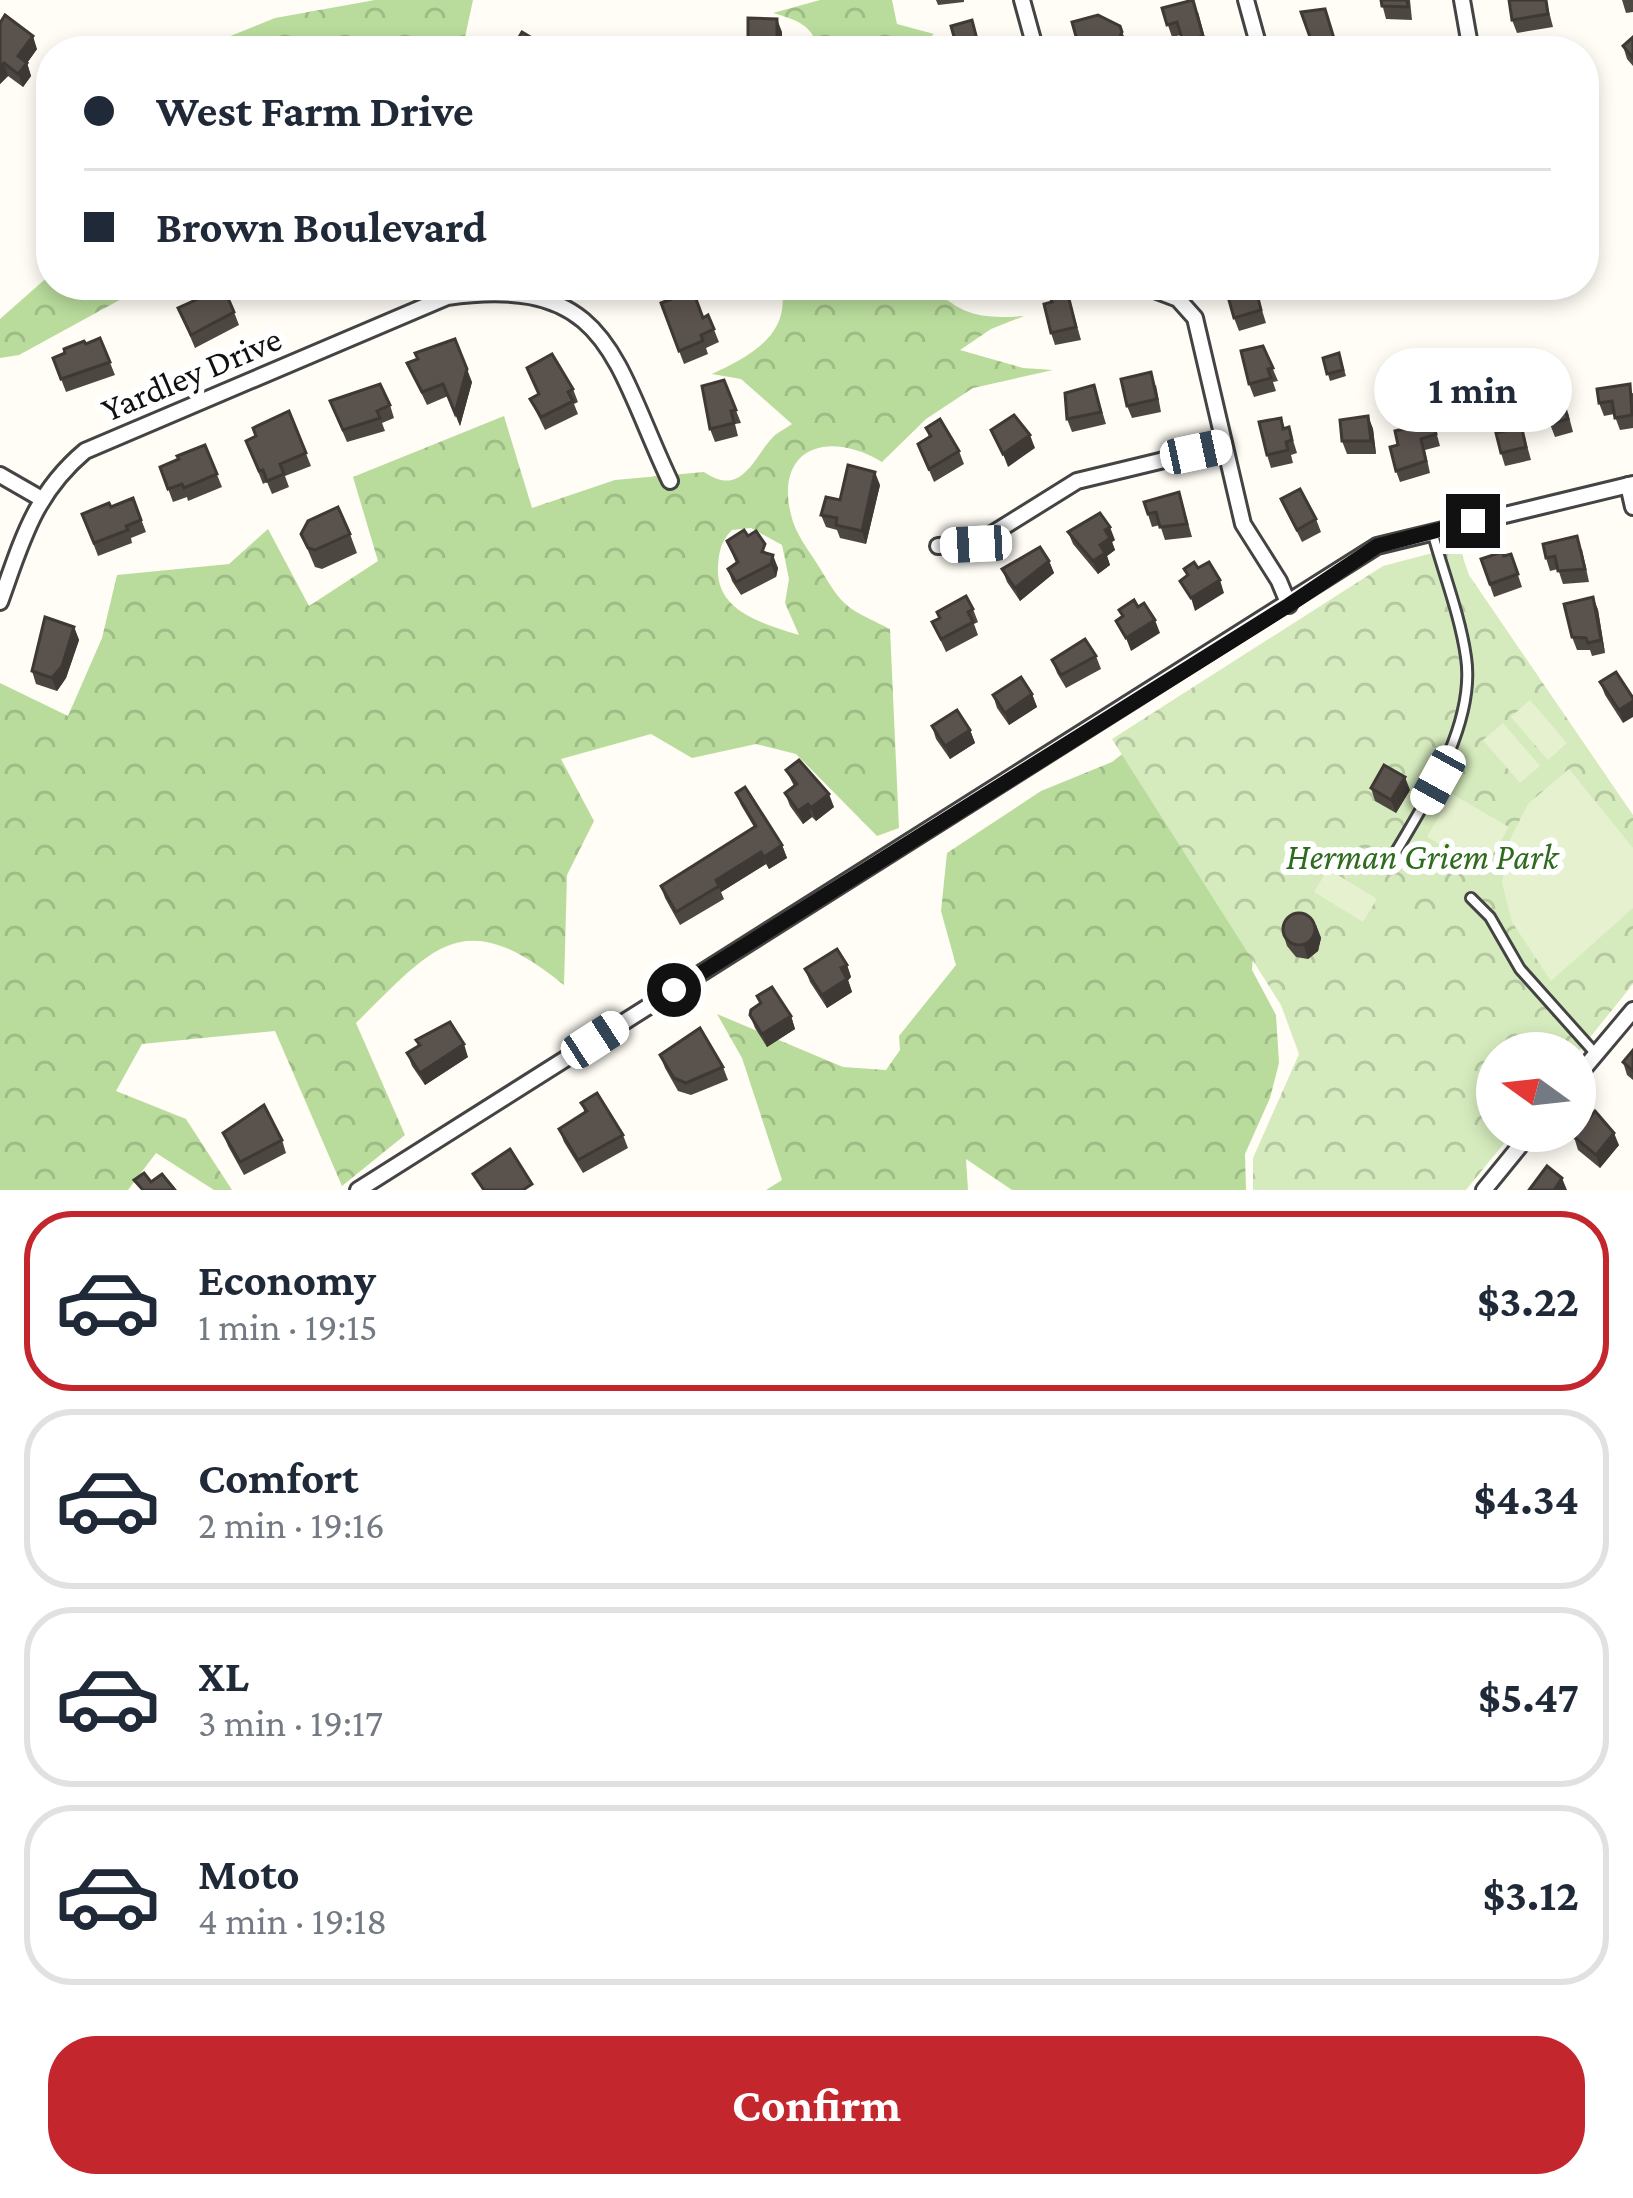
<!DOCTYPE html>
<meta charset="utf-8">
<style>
:root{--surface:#fff;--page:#f6f6f7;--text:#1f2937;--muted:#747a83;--line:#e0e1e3;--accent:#c4262e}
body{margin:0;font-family:"Crimson Pro",serif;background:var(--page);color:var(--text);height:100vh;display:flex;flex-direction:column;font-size:45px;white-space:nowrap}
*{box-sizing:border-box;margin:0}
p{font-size:39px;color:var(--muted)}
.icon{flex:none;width:66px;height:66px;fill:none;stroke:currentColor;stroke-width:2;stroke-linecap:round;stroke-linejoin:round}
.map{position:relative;height:1190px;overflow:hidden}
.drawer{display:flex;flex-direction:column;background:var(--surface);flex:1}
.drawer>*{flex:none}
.hud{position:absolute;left:36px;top:36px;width:1563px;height:264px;border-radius:48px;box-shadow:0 6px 18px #0003;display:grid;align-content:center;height:264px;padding:0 48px;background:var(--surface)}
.needle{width:78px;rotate:285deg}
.fabs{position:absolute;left:1476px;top:1032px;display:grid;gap:24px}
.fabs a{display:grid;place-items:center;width:120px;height:120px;border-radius:50%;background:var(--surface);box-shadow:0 6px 18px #0003;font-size:60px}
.end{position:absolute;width:54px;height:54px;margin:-27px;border:15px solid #111;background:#fff;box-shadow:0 0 0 6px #fff}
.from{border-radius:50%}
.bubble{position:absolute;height:84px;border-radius:42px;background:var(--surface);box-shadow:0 6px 18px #0003;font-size:39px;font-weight:700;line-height:84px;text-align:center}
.car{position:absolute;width:36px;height:72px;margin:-36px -18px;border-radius:15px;box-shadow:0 0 9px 3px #0007;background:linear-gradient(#fff 24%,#345 0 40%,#fff 0 76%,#345 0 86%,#fff 0)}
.hud b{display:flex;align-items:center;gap:42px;height:114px;font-size:45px}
.hud b+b{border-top:3px solid var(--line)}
.hud i{width:30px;height:30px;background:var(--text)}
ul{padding:21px 0 0;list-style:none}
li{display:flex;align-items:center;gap:36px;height:180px;margin:0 24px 18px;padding:0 24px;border:6px solid var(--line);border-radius:48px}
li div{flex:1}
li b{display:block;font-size:45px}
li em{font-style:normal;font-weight:700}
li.selected{border-color:var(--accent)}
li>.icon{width:108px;height:108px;stroke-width:1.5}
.cta{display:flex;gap:24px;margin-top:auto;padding:24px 48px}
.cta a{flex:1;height:138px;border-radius:48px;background:var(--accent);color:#fff;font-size:48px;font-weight:700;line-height:138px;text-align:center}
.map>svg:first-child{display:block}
.forest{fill:url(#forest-crowns);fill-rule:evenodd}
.park{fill:url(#park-crowns)}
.pitch{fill:#e6f2cf}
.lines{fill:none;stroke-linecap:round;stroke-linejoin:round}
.service-casing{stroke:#444;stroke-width:14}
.minor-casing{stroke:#444;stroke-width:20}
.service{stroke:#fff;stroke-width:8}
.minor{stroke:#fff;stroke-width:14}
.wall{fill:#4d4742}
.shaded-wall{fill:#3f3936}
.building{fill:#5a524d;stroke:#3f3936;stroke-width:3}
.route{stroke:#111;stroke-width:15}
.labels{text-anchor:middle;stroke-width:12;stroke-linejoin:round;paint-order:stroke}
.street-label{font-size:36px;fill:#111;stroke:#fff}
.park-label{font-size:36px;font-style:italic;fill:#2f6b1f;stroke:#fff}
</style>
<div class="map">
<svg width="1633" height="1190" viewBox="0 0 1633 1190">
<defs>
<pattern id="forest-crowns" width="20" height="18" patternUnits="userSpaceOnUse" patternTransform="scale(3)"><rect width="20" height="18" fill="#b9dc9c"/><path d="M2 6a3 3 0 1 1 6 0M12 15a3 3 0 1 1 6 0" fill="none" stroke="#9ebc85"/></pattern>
<pattern id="park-crowns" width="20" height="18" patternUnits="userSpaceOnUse" patternTransform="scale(3)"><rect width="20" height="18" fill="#d5ebbd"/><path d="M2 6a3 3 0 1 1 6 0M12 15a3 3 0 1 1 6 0" fill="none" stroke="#b6c8a1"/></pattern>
</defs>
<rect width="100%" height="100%" fill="#fffdf5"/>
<g class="forest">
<polygon points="375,0 473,0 462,51 193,51 275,18"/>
<path d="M820 0H892L897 24 934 34 912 51H818C814 25 797 20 773 13Z"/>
<polygon points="51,274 51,285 147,285 19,355 0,358 0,319"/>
<path d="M781 285H930C962 316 980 319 1024 316L991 329 960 350 1023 368 1053 370 973 388 926 419 882 462C825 428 771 450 793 522 799 539 812 555 821 570 829 583 837 598 849 607 861 616 877 622 890 629L899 828 877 836 796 754 756 744 692 758 651 734 561 759 594 821 567 875 564 985C463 903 434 946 356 1023L405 1135 342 1186 275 1031 142 1044 116 1091 186 1119 232 1190H214L156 1153 128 1190H0V683L68 716 102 638 117 575 229 564 268 529 309 606 378 561 353 477 504 416 532 508 615 480 704 472C743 499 754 455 775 435 780 431 787 428 792 424L741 379 712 374C751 356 792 334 781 285ZM751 528 782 545 789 579 785 603 799 635C762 623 715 612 718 566 719 551 721 541 732 530Z"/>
<polygon points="1168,718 1254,933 1252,970 1276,1015 1279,1063 1270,1098 1245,1154 1246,1190 1012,1190 966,1159 968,1190 766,1190 782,1180 742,1058 717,1014 843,1067 886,1070 900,1050 899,1036 956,965 941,911 947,853 1041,791 1112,762"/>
</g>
<polygon class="park" points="1459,546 1469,575 1633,815 1633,984 1575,1056 1497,1053 1497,1131 1514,1131 1466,1190 1253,1190 1253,1158 1299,1054 1281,1005 1112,739 1383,566"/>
<g class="pitch">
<polygon points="1530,700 1567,743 1548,760 1511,717"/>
<polygon points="1503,723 1540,766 1520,783 1483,740"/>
<polygon points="1569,769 1633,848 1633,908 1551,981 1512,922 1502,883 1509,841 1528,804"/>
<polygon points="1452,794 1509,827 1484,870 1427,837"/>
<polygon points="1328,869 1377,899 1363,922 1314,892"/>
</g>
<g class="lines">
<g class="service-casing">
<g id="service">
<path d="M1394 855C1426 801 1476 723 1466 657 1460 615 1443 572 1432 531"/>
<polyline points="1471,898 1490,917 1520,969 1595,1053"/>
</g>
</g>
<g class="minor-casing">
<g id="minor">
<polyline points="1022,0 1036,51"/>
<polyline points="1246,0 1260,51"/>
<polyline points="1462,0 1471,51"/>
<polyline points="649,51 654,48"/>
<polyline points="1141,285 1178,299 1195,318 1243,524 1279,581 1289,605"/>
<polyline points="0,475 40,498"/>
<polyline points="1628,485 1633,507"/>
<polyline points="938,546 976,544 1077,481 1222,446"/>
<path d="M0 602C22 541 34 494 85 451L447 297C609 274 613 360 670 481"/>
<polyline points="1575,1079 1633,1010"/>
<polyline points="358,1190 1377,546 1633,484"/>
<polyline points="1484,1190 1532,1131"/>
</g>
</g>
<use href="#service" class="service"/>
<use href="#minor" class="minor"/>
</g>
<g class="wall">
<polygon points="936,0 964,0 964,2 938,5"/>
<polygon points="1381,0 1410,0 1412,20 1386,19"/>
<polygon points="1546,0 1553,27 1517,33 1512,20"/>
<polygon points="1622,0 1633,0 1633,12 1626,13"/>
<polygon points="1162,8 1198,12 1208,49 1186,51 1181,35 1172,37"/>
<polygon points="0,23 37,49 27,63 31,76 23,87 8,76 0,84"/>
<polygon points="1120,26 1127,45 1124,51 1080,51"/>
<polygon points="1633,37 1633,66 1627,59 1623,46"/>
<polygon points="263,285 300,285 270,300"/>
<polygon points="1257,294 1266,323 1239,331 1234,318 1251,295"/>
<polygon points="211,298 234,312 239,325 195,348 178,308"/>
<polygon points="661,303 703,318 708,315 719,342 706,348 708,354 684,364"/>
<polygon points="1072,308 1081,340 1055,345 1051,333"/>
<polygon points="100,338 115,375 66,392 53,358"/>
<polygon points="1263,346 1278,381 1273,382 1276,391 1254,397 1249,384"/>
<polygon points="1339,353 1346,376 1330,381 1323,358"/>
<polygon points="407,363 472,382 460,426 448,396 427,405"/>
<polygon points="527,368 573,389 578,402 574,404 578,414 545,430 530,399 538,394"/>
<polygon points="724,380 741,423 735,424 738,436 715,442 710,429"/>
<polygon points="1094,385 1106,424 1072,432 1067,419"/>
<polygon points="1156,385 1161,412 1132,418 1127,406"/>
<polygon points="1633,393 1633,428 1620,430 1614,414 1604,416 1599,403"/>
<polygon points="390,405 394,418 382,423 385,431 347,442 335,414"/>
<polygon points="289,411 311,466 285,476 289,487 272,494 267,482 263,484 246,441 256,436"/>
<polygon points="1431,413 1440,446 1425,450 1430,473 1400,482 1396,471 1398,445"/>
<polygon points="1568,413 1573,432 1555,437 1550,424"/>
<polygon points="1368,416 1373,429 1376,454 1347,454 1342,441"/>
<polygon points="1281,418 1285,428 1289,427 1297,453 1291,455 1293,463 1271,468 1267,455"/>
<polygon points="1520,420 1531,460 1505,466 1501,453 1508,430"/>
<polygon points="926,428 959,451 964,464 934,482 918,444 929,437"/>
<polygon points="205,445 222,487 188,501 187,497 173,502 160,467"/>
<polygon points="880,485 866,544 840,538 837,530 826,527 821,515 840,500"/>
<polygon points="133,498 146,532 131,538 132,543 98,556 82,514 111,507"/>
<polygon points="1281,499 1316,519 1321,532 1302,542"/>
<polygon points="1144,502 1183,505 1192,537 1165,540 1160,525 1152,527"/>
<polygon points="1068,532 1115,540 1112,542 1115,550 1107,556 1110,565 1098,574 1073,544"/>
<polygon points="301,534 350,534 357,553 322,569 315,567"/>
<polygon points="748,536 768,554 778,568 776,577 741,595 732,581 728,569 736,563 727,541"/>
<polygon points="1582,549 1589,582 1563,584 1558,569 1550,571 1546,558"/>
<polygon points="1511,554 1522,587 1494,597 1481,559"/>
<polygon points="1049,561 1054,573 1020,601 1007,582 1002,569"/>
<polygon points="1593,597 1598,610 1605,653 1592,656 1590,650 1577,650 1572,637"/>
<polygon points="973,609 978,622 974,624 978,635 946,652 932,622"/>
<polygon points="74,627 79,640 66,678 57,691 36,684 32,671"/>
<polygon points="1096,656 1101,669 1066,688 1057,673 1052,660"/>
<polygon points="1616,672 1623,723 1605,695 1600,682"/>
<polygon points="1032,694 1037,707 1009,725 997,708 993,695"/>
<polygon points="932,726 970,730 975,743 950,759 936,739"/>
<polygon points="786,770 834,807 816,821 812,817 803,824 790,806 785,793 794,786"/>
<polygon points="1371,788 1410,790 1396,813 1375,801"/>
<polygon points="736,793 782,845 787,858 769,869 766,864 721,892 724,899 680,925 665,898 661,886 754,827 741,805"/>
<polygon points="1316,925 1321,938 1318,951 1308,959 1296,957 1287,946 1283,933"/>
<polygon points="847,965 851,977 848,980 852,992 827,1008 810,982 805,969"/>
<polygon points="757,996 791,1016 795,1029 767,1047 755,1028 750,1015 760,1004"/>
<polygon points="416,1040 468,1057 425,1085 412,1066 407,1053 418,1046"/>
<polygon points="1633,1050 1633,1080 1627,1075 1623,1062"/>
<polygon points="660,1055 723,1067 728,1080 691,1095 678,1091 665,1068"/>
<polygon points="581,1103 623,1135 628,1148 583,1173 564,1142 559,1129 585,1113"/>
<polygon points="223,1133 282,1140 286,1153 244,1175 228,1146"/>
<polygon points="1574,1137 1619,1145 1600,1168 1578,1150"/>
</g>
<g class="shaded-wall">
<polygon points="777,19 782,32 782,51 777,51"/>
<polygon points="1122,32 1127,45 1124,51 1118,51 1116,45"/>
<polygon points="33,36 37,49 27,63 31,76 23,87 18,74 18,56"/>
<polygon points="4,63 8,76 0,84 0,67"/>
<polygon points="467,369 472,382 460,426 455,413"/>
<polygon points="1368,416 1373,429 1376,454 1371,441"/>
<polygon points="1030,435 1035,448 1008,467 1003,454"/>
<polygon points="875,472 880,485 866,544 862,531"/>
<polygon points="1110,527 1115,540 1112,542 1115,550 1107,556 1110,565 1098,574 1093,561 1105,530"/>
<polygon points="773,555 778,568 776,577 771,564"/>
<polygon points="1049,561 1054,573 1020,601 1015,588"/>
<polygon points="1220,580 1224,593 1195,611 1191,598"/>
<polygon points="1593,597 1598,610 1605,653 1601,640"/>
<polygon points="1155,620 1160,633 1131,651 1126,638"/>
<polygon points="74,627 79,640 66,678 57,691 52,678"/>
<polygon points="1032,694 1037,707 1009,725 1005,713"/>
<polygon points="1633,701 1633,717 1623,723 1619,710"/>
<polygon points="970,730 975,743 950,759 945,746"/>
<polygon points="1405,777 1410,790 1396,813 1391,800"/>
<polygon points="829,794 834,807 816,821 811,808"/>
<polygon points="808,804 812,817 803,824 798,811"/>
<polygon points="782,845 787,858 769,869 764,857"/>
<polygon points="761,852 766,864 721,892 716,880"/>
<polygon points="1316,925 1321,938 1318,951 1308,959 1304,946"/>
<polygon points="847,965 851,977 848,980 852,992 827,1008 822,995 841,968"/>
<polygon points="791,1016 795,1029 767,1047 762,1034"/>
<polygon points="464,1044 468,1057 425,1085 420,1073"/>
<polygon points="1614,1133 1619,1145 1600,1168 1596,1155"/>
<polygon points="1562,1178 1567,1190 1554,1190"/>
</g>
<g class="building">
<polygon points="1193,0 1203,36 1183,42 1177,22 1167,25 1162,8"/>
<polygon points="1381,0 1407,0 1408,7 1382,6"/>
<polygon points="1509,0 1546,0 1548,14 1512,20"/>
<polygon points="1325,9 1336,45 1315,51 1301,12"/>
<polygon points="5,15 33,36 18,56 27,63 18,74 4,63 0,67 0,23"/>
<polygon points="1098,15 1120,26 1122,32 1116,45 1094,51 1080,51 1072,22"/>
<polygon points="748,18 777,19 777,51 752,51 752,47 748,47"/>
<polygon points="972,20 980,51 958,51 951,26"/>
<polygon points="522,32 547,47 545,51 511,51"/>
<polygon points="1633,37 1633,58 1623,46"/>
<polygon points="1393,47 1394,51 1365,51"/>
<polygon points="1229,285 1247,285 1250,296 1257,294 1261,310 1234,318 1225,286"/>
<polygon points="225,291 234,312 191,335 178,308 209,294 211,298"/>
<polygon points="693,291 703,318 708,315 714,329 701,335 703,341 679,351 661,303"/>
<polygon points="1068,295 1076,327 1051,333 1044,304 1052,302 1051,299"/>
<polygon points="100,338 110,362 61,379 53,358 65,353 64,349 84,341 86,344"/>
<polygon points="455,339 467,369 455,413 443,384 422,392 407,363 418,359 415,353"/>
<polygon points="1263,346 1273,368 1268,369 1271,378 1249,384 1241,351"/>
<polygon points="1339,353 1343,370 1327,374 1323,358"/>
<polygon points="552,354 573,389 568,392 573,401 541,417 530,399 539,394 527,368"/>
<polygon points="1151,372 1157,399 1127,406 1121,379"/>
<polygon points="724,380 736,410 731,411 734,423 710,429 702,386"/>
<polygon points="380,384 390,405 377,411 380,418 343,430 330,401"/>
<polygon points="1630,384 1632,415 1615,418 1612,401 1599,403 1597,389"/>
<polygon points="1094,385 1101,412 1067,419 1065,393"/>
<polygon points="1563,400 1568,419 1550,424 1546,404"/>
<polygon points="289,411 306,453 280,464 284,474 267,481 263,470 259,471 246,441 256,436 253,428"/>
<polygon points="1431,413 1436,434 1421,439 1426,461 1396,471 1390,447 1398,445 1395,431 1421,425 1419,416"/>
<polygon points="1014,415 1030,435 1003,454 991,430"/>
<polygon points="1368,416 1371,441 1342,441 1340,420"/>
<polygon points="1281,418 1283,429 1289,427 1292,440 1286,442 1288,450 1267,455 1259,422"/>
<polygon points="940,419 959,451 929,469 918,444 931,436 926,428"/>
<polygon points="1520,420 1526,447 1501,453 1496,433 1508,430 1507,423"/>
<polygon points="205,445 217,474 184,488 182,484 168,489 160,467 179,459 177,456"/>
<polygon points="848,465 875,472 862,531 836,525 837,518 821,515 826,497 840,500"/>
<polygon points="1300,489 1316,519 1297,530 1281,499"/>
<polygon points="1179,492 1187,524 1160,527 1156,512 1148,514 1144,502"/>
<polygon points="133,498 141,520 126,526 128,530 94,543 82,514 109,503 111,507"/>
<polygon points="338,507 350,534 315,550 308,548 301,534 308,521"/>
<polygon points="1100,513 1110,527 1105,530 1110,538 1100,545 1105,553 1093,561 1068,532"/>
<polygon points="744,530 748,536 756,531 765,544 762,552 773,555 771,564 736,582 728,569 738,562 727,541"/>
<polygon points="1577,536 1585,569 1558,571 1555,556 1546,558 1543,544"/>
<polygon points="1040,547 1049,561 1015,588 1002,569"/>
<polygon points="1502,552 1504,556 1511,554 1518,574 1490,584 1481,559"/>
<polygon points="1194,562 1198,568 1209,562 1220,580 1191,598 1180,581 1188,575 1184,569"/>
<polygon points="966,596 973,609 968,612 973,622 941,639 932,622 940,618 937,612"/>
<polygon points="1593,597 1601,640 1588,643 1586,638 1572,637 1564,604"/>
<polygon points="1134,600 1138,607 1144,603 1155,620 1126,638 1116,621 1123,616 1119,610"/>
<polygon points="45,617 74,627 62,666 52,678 32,671"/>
<polygon points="1085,639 1096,656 1061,675 1052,660"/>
<polygon points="1616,672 1633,698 1633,701 1619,710 1600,682"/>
<polygon points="1021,677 1032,694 1005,713 993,695"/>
<polygon points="957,710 970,730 945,746 932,726"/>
<polygon points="799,760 829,794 811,808 808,804 798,811 785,793 797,784 786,770"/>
<polygon points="1384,765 1405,777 1391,800 1371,788"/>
<polygon points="745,787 782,845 764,857 761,852 716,880 719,886 676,912 661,886 756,826 736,793"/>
<circle cx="1299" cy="929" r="16"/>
<polygon points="837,949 847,965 841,968 847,979 822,995 805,969"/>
<polygon points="772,987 791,1016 762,1034 750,1015 751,1010 761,1003 757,996"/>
<polygon points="450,1022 464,1044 420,1073 407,1053 420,1045 416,1040"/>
<polygon points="700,1028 723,1067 686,1083 674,1078 660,1055"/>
<polygon points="1633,1050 1633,1071 1623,1062"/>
<polygon points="597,1093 623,1135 578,1160 559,1129 587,1111 581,1103"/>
<polygon points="264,1105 282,1140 240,1162 223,1133"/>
<polygon points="1595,1111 1614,1133 1596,1155 1574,1137"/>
<polygon points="510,1149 532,1184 523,1190 484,1190 473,1174"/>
<polygon points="1547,1166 1562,1178 1554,1190 1529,1190"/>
<polygon points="144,1173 151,1182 162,1174 175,1190 143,1190 134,1180"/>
</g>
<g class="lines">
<polyline class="route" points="674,990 1289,605 1377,546 1473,521"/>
</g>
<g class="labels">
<g class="street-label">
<text transform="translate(191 373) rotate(-23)" y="13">Yardley Drive</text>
</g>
<g class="park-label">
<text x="1422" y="869">Herman Griem Park</text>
</g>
</g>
</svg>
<div class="fabs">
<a><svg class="needle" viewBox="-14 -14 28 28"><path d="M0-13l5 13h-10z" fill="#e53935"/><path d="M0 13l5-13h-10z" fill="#747a83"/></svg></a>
</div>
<i class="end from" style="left:674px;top:990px"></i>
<i class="end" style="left:1473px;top:521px"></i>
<div class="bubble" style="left:1374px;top:348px;width:198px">1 min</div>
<i class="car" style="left:1196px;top:452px;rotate:78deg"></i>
<i class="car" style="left:976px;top:544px;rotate:267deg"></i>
<i class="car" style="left:1438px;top:780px;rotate:209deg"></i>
<i class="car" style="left:595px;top:1040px;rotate:57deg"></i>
<div class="hud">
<b><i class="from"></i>West Farm Drive</b>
<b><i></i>Brown Boulevard</b>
</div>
</div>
<section class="drawer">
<ul>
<li class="selected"><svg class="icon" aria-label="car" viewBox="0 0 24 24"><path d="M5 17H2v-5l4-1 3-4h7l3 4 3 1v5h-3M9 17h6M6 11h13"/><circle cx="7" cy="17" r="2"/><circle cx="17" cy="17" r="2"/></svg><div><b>Economy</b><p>1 min · 19:15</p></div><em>$3.22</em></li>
<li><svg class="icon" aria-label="car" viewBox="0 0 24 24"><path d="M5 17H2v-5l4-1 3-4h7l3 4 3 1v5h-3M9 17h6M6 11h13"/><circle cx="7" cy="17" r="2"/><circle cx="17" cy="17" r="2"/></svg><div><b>Comfort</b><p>2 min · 19:16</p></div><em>$4.34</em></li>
<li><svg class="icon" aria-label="car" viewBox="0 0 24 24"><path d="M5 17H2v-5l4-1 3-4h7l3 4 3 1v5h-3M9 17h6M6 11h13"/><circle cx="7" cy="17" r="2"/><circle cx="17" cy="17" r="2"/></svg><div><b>XL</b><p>3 min · 19:17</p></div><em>$5.47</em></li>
<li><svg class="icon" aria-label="car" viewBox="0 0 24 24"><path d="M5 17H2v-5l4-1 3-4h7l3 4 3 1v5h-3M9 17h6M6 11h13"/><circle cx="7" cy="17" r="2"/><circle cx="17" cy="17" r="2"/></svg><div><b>Moto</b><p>4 min · 19:18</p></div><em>$3.12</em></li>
</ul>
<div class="cta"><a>Confirm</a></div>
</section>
